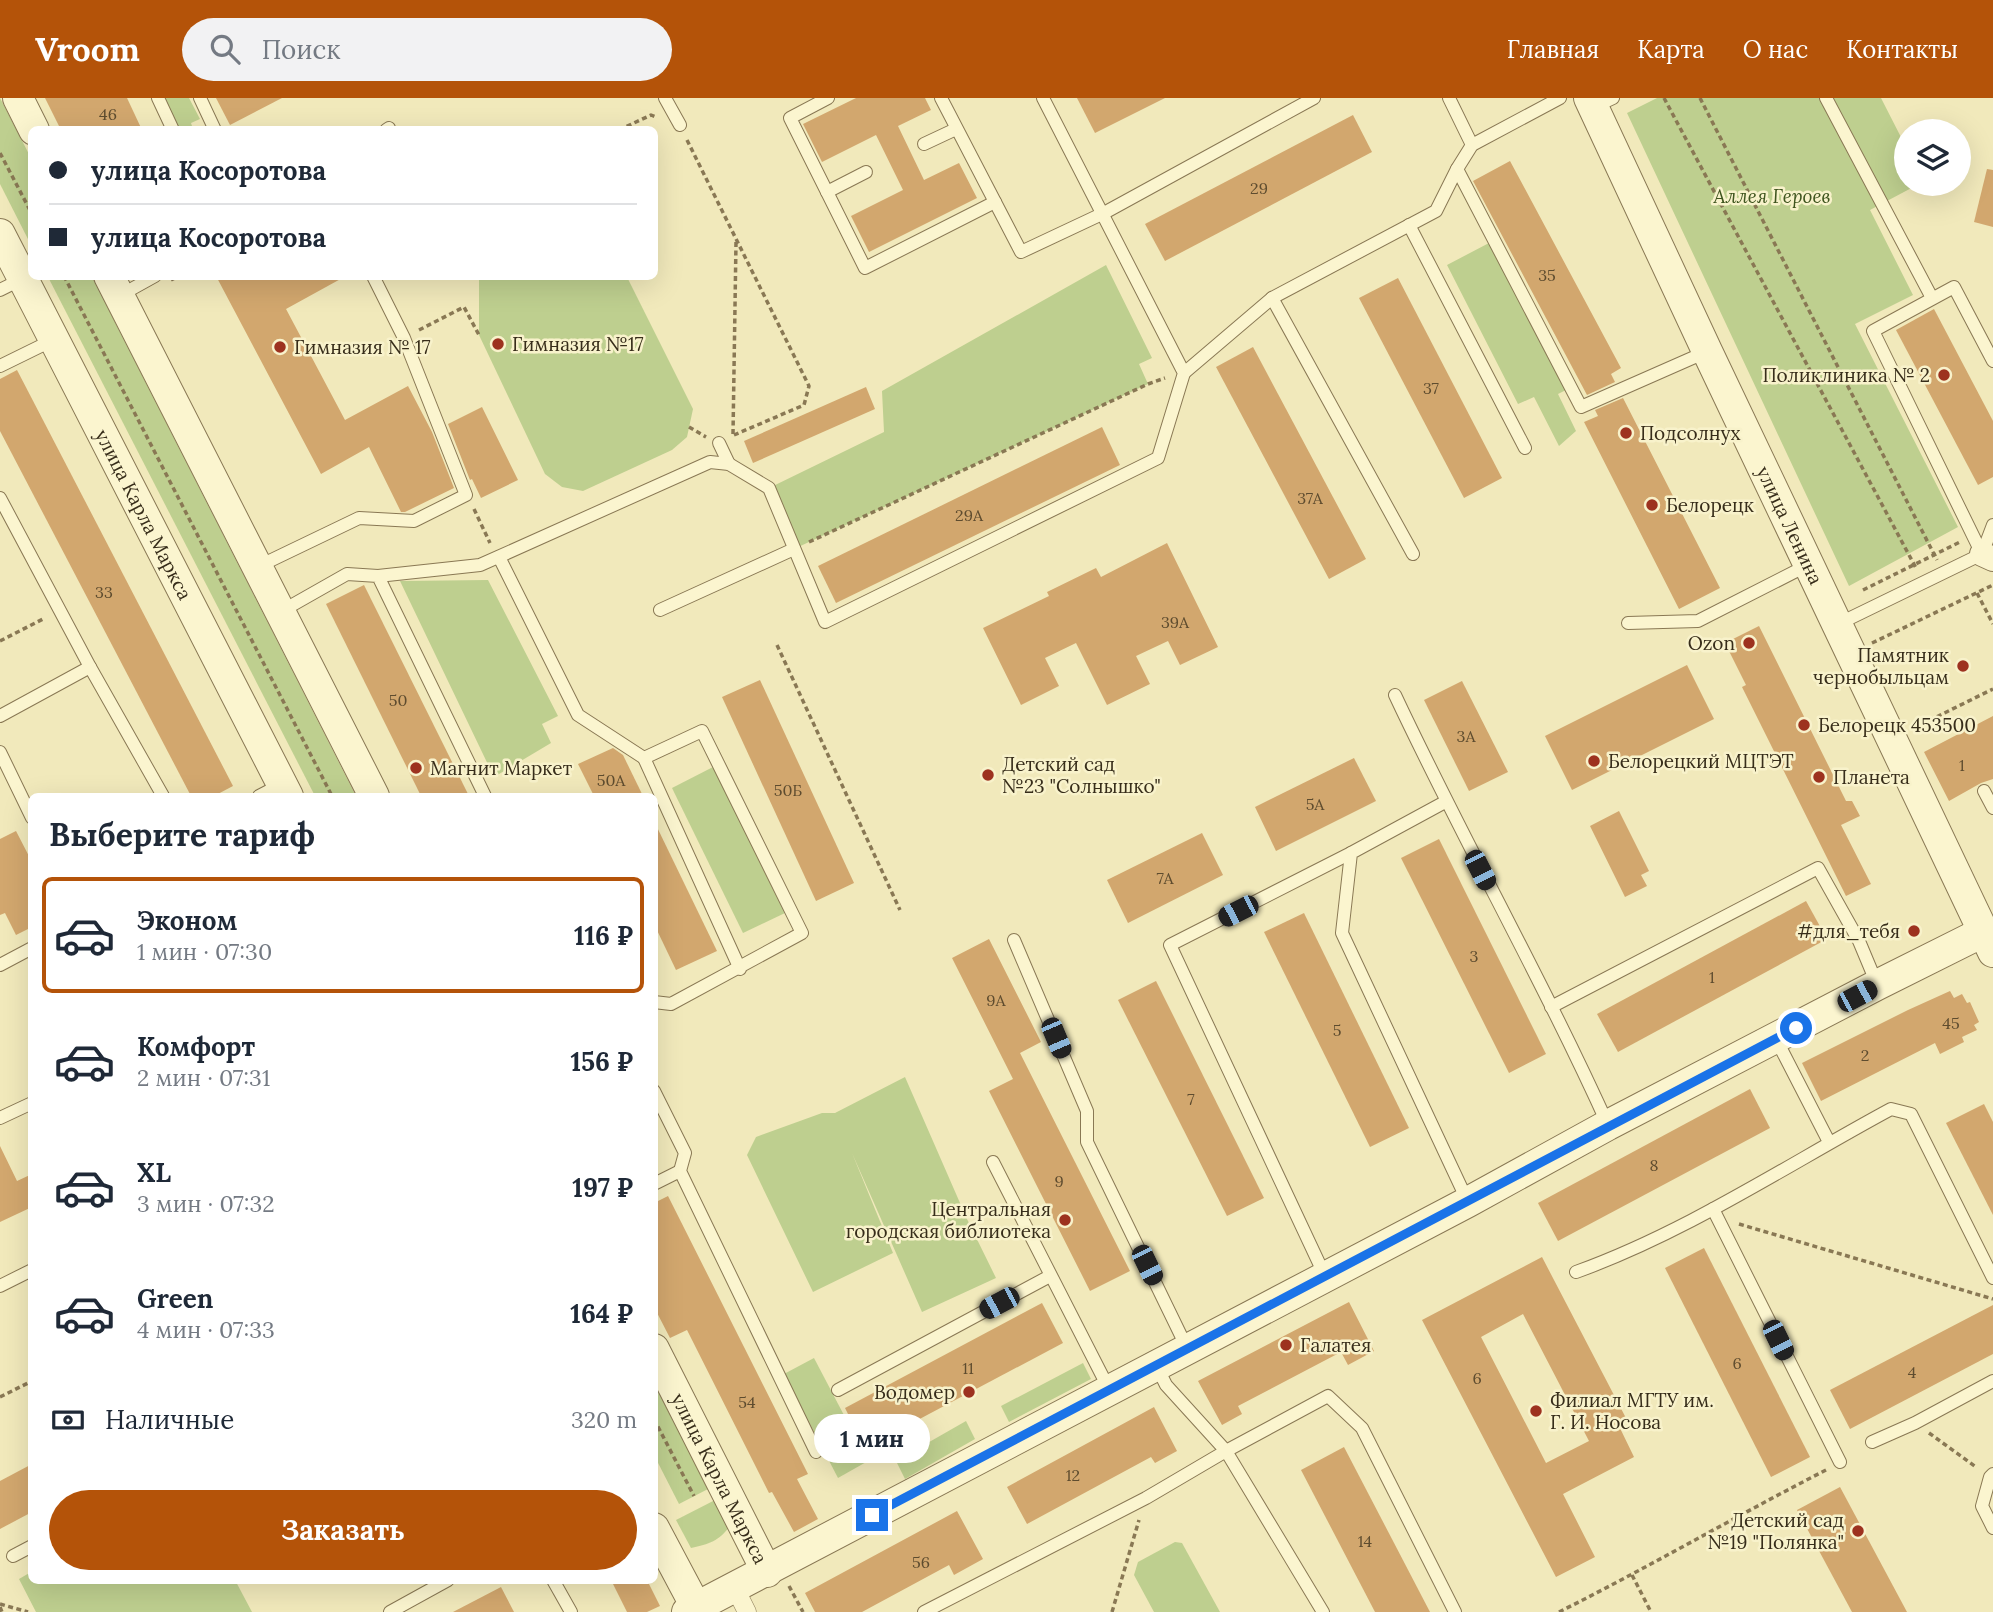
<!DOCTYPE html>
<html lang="ru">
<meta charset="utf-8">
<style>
:root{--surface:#fff;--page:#f2f2f3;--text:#1f2937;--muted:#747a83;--line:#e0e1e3;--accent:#b45309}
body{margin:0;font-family:Lora,serif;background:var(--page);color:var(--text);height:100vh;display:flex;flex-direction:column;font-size:26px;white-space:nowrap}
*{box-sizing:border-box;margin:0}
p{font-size:23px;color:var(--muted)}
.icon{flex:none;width:38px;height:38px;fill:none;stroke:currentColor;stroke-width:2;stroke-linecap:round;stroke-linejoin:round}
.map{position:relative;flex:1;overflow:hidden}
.panel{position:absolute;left:28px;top:695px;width:630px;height:791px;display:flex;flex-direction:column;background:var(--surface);border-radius:10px;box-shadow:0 7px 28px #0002}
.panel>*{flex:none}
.banner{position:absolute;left:28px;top:28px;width:630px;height:154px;border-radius:10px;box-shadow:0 7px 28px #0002;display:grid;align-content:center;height:154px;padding:0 21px;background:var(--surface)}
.tools{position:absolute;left:1894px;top:21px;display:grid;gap:14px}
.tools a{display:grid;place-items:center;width:77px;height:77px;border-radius:50%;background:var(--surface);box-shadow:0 7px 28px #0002;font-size:35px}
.end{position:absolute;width:32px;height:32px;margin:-16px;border:9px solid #1a73e8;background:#fff;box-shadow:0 0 0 4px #fff}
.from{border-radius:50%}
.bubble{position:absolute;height:49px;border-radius:24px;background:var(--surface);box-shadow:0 7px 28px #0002;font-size:23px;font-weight:800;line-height:49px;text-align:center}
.car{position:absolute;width:21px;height:42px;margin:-21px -10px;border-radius:9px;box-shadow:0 0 5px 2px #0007;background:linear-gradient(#222 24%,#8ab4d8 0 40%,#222 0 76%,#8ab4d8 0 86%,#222 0)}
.banner b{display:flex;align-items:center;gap:24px;height:66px;font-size:26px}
.banner b+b{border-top:2px solid var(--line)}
.banner i{width:18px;height:18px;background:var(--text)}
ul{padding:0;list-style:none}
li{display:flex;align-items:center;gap:21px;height:116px;margin:0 14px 10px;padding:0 7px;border:4px solid transparent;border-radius:10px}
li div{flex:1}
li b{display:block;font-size:26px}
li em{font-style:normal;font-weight:800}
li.selected{border-color:var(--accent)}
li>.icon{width:63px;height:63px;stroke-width:1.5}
h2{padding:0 21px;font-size:32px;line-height:84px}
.pay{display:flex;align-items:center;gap:18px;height:77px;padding:0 21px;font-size:26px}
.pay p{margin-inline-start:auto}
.cta{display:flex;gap:14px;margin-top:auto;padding:14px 21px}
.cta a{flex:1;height:80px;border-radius:42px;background:var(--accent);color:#fff;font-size:28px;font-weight:800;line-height:80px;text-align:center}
header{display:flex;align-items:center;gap:42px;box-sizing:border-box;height:98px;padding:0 35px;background:var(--accent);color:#fff}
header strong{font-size:33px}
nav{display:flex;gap:38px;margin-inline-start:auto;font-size:24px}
.search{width:490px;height:63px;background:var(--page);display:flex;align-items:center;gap:18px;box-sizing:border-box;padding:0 24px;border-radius:38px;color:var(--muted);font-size:26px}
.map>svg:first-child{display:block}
.green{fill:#becf8f}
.building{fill:#d2a76e;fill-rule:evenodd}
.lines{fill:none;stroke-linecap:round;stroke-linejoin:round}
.service-casing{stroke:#897854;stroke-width:14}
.pedestrian-casing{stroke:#897854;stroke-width:19}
.minor-casing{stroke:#897854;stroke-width:26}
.tertiary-casing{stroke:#897854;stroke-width:32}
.path{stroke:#897854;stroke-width:3.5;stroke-dasharray:5 3.5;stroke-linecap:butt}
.service{stroke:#fbf5cf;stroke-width:12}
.pedestrian{stroke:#fbf5cf;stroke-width:18}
.minor{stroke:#fbf5cf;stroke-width:24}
.tertiary{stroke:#fbf5cf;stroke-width:30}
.route{stroke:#1a73e8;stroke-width:9}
.poi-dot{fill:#9d321f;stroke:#f8f2cb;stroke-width:2.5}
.labels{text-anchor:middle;stroke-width:5;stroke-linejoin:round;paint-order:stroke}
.number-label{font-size:16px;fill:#5e4c2f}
.park-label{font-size:19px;font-style:italic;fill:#3f551f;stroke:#f8f2cb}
.poi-label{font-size:19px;fill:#372d1a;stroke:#f8f2cb;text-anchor:start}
.street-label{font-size:19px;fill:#372d1a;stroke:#f8f2cb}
</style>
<header>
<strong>Vroom</strong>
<div class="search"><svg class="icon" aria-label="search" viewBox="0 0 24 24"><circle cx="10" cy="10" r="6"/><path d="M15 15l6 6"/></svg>Поиск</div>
<nav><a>Главная</a><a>Карта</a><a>О нас</a><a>Контакты</a></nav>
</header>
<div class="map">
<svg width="1993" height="1514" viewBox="0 0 1993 1514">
<rect width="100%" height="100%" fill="#f1e9bb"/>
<g class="green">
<polygon points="0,0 31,60 31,147 0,86"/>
<polygon points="158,0 189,0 200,21 191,25 193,31 173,31"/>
<polygon points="1657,0 1881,0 1906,49 1906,86 1919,86 1870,112 1913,197 1855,226 1958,429 1849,488 1627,15"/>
<polygon points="1489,145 1570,290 1558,296 1576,333 1559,348 1534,299 1518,306 1447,167"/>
<polygon points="1106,167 1152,260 1139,266 1148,286 794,451 769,390 884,334 882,293"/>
<polygon points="48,179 92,179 356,698 315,698"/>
<polygon points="479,179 627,179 693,311 687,339 672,352 583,393 562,389 545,376 479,237"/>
<polygon points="488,482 558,618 542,626 551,645 494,679 400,483"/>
<polygon points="713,669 785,815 743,835 672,690"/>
<polygon points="905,979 967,1121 996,1180 922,1214 852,1055 893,1155 813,1194 747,1057 756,1039 822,1015 835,1015"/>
<polygon points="814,1260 868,1363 838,1380 784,1276"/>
<polygon points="1083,1265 1091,1281 1009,1324 1001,1308"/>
<polygon points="654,1286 708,1391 679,1406 655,1359"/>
<polygon points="966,1323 975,1341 905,1381 896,1363"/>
<path d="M717 1401 730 1428C719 1443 709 1446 691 1450L676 1422Z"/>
<polygon points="1175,1444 1182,1445 1220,1514 1154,1514 1134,1477 1138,1464"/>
<polygon points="31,1474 32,1482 235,1482 252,1514 36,1514 19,1481"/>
</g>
<g class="building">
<polygon points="45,0 127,0 142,32 61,32"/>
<polygon points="216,0 282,0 230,27"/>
<polygon points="856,0 925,0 931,12 898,28 924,82 959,65 977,100 869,154 851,118 903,92 876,37 822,64 803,26"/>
<polygon points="1077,0 1165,0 1095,35"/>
<polygon points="1353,17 1372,54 1165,163 1145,126"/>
<polygon points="1510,63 1621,270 1611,276 1615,284 1587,297 1473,83"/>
<polygon points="1987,71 1993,72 1993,129 1974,124"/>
<polygon points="216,178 346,178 286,211 345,322 408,288 432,334 454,390 405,414 401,414 369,349 321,376"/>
<polygon points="1398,180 1502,380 1464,400 1359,200"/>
<polygon points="1934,211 1993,323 1993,379 1978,387 1896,232"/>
<polygon points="1253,249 1366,461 1329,481 1216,269"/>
<polygon points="17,272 233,688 214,698 191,698 0,333 0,281"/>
<polygon points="866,289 875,311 753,365 744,343"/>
<polygon points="1623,300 1720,490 1679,511 1584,324 1598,318 1595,312"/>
<polygon points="482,309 518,382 481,400 472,381 470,382 448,326"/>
<polygon points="1102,329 1120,367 836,505 818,468"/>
<polygon points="1167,445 1218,549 1180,567 1168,543 1136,558 1150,586 1107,607 1076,545 1045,560 1059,588 1021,607 983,530 1049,498 1047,494 1096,470 1101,479"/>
<polygon points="364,487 469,698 421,698 326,506"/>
<polygon points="1759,528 1846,703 1852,703 1860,718 1841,727 1871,786 1846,798 1742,589 1746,587 1725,545"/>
<polygon points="1687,567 1714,621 1572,692 1545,638"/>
<polygon points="760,582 854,785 816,803 722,599"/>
<polygon points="1462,583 1508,674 1469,693 1424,602"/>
<polygon points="1993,618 1993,681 1981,685 1949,703 1924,654"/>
<polygon points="613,650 623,657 643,698 594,698 578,666"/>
<polygon points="1354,660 1376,703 1276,753 1255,709"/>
<polygon points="1619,713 1649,773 1641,777 1647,788 1625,799 1590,728"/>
<polygon points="654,723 717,853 676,872 654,826"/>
<polygon points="16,733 32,764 32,829 16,837 5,815 0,817 0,741"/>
<polygon points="1202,735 1223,777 1128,825 1107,782"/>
<polygon points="1439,741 1546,956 1509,975 1401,760"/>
<polygon points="1806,803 1827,841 1618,954 1597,916"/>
<polygon points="1304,815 1409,1030 1370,1049 1264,834"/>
<polygon points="989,841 1041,944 1020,955 1130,1173 1090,1193 989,993 1013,981 952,860"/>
<polygon points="1156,883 1264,1100 1227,1118 1118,902"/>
<polygon points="1950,893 1954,900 1962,896 1967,905 1970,904 1979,924 1974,927 1977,932 1962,939 1964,944 1940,956 1935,945 1821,1003 1802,965 1908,912"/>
<polygon points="1750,991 1770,1030 1558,1143 1538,1105"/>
<polygon points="1984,1006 1993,1024 1993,1117 1946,1025"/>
<polygon points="0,1048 17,1083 32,1076 32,1109 0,1124"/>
<polygon points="668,1098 808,1376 797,1381 818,1421 794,1434 772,1394 769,1395 687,1232 670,1240 654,1209 654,1105"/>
<polygon points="1704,1150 1810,1359 1771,1379 1665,1170"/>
<path d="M1542 1159 1627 1322 1618 1326 1634 1359 1563 1396 1595 1459 1556 1479 1422 1222ZM1523 1216 1589 1343 1546 1365 1481 1239Z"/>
<polygon points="1349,1204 1374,1253 1348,1267 1341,1254 1238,1308 1242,1316 1222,1327 1198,1283"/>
<polygon points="1042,1205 1063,1245 865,1350 845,1310"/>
<polygon points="1993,1207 1993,1256 1850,1331 1830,1292"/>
<polygon points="1154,1309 1177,1353 1155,1365 1151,1359 1027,1426 1007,1389"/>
<polygon points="1344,1349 1430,1514 1375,1514 1301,1372"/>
<polygon points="32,1366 32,1414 0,1431 0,1383"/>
<polygon points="1840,1389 1907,1514 1852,1514 1797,1412"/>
<polygon points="957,1413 983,1461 954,1477 949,1467 862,1514 815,1514 805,1495"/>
<polygon points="611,1482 647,1482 660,1508 647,1514 627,1514"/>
<polygon points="501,1489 514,1514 453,1514"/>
</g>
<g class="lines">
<g class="service-casing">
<g id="service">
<polyline points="158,0 173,32"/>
<polyline points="200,0 215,32"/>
<polyline points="665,0 680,27"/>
<polyline points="828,0 790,20 865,170 995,104"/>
<polyline points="941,0 1021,154 1104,115 1314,0"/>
<polyline points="1449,0 1472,47"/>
<polyline points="1826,0 1932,200"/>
<polyline points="1594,9 1613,0"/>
<polyline points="386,32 389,30"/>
<polyline points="924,46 956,31"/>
<polyline points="1457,71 1581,309 1706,254"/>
<polyline points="827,94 866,74"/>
<polyline points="1409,127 1525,350"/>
<polyline points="0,192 22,181"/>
<polyline points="119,198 155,178"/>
<polyline points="1272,200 1413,456"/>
<polyline points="0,268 53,242"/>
<polyline points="1184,275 1272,200 1436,113 1457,71 1472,47 1560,0"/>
<polyline points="719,345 729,366"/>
<polyline points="0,400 90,569 163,698"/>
<polyline points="1982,456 1873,233 1954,189 1993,263"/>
<polyline points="499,459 578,617 644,660"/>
<polyline points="257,469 359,420 414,423 466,397 404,240 373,178"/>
<polyline points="378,478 480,467 710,364 729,366 769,390 825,524 1158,360 1184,275 1043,0"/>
<polyline points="660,512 794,451"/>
<polyline points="280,514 347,476 378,478 485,698"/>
<polyline points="1628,525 1698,523 1808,467"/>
<polyline points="1838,526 1982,456 1993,427"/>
<path d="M1395 597C1463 742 1542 881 1608 1027"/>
<polyline points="0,618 90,569"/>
<polyline points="0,654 32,720"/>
<polyline points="1984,693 1993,710"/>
<polyline points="259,698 282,686"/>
<polyline points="1445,704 1351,755 1342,835 1468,1104"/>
<polyline points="1014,842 1087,1013 1087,1044 1187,1250"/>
<polyline points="0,867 32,850"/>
<polyline points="654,904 671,906 802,835 702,633 644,660 740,871"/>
<polyline points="1551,909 1818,770 1859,843 1877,886"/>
<polyline points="1776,941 1829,1044"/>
<polyline points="654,993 685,1055 680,1073 816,1354"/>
<polyline points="0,1020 32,1005"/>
<polyline points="993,1064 1109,1291"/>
<polyline points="654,1086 680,1073"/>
<polyline points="1713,1111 1840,1364"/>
<path d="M1576 1174C1687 1134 1787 1067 1891 1011L1911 1016 1993 1180"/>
<polyline points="1325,1178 1170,847 1351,755"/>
<polyline points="0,1188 32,1172"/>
<polyline points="1156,1267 1166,1287 1226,1353 1323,1514"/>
<polyline points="838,1292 1050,1178"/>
<polyline points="1872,1344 1915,1325 1993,1283"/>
<polyline points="1993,1376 1990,1379 1982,1408 1993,1430"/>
<polyline points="13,1458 32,1448"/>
<polyline points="553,1482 571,1514"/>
<polyline points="390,1514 448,1482"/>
<polyline points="924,1514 1146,1400 1226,1353 1328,1298 1362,1330 1455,1514"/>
</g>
</g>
<g class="pedestrian-casing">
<polyline id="pedestrian" points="735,1490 747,1514"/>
</g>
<g class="minor-casing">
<polyline id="minor" points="1982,456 1993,461"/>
</g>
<g class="tertiary-casing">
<g id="tertiary">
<polyline points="18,0 34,32"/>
<path id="s1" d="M1589 0 1707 253 1993 854"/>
<path id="s2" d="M0 136 288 698"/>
<polyline points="109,178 374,698"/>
<path id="s3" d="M654 1251 767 1474"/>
<polyline points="654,1430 696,1509"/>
<polyline points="687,1514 1468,1104 1608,1027 1877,887 1983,834"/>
</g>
</g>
<g class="path">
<polyline points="1664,0 1916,470"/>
<polyline points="1700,0 1937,462"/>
<polyline points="405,31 421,32"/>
<polyline points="619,32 651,17 656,19"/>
<polyline points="687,42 809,288 804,307 734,337"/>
<polyline points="0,55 32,116"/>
<polyline points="64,178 332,698"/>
<polyline points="171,182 179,178"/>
<polyline points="419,232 464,209 479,237"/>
<polyline points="689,329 706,339"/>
<polyline points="733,336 736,144"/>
<polyline points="474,411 490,445"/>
<polyline points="809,444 1148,286 1165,280"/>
<polyline points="1863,492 1960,444"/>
<polyline points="1977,495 1993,526"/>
<polyline points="0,543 45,520"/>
<polyline points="1872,545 1993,487"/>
<polyline points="777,547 900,812"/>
<polyline points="1914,630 1993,591"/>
<polyline points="1739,1126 1993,1201"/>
<polyline points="0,1299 32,1283"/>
<polyline points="654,1321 694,1398"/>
<polyline points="1929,1335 1976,1369"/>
<polyline points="1632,1477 1651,1514"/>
<polyline points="789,1488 803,1514"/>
<polyline points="0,1506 28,1514"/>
<polyline points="0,1509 2,1514"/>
<polyline points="1112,1514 1139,1422"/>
<path d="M1559 1514C1649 1469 1736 1418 1826 1372"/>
</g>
<use href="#service" class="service"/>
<use href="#pedestrian" class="pedestrian"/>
<use href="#minor" class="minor"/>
<use href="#tertiary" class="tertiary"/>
</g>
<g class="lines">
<polyline class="route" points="872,1417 1796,930"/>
</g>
<g class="poi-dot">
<circle cx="498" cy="246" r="7"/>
<circle cx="280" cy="249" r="7"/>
<circle cx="1944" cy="277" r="7"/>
<circle cx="1626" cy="335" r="7"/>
<circle cx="1652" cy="407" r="7"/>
<circle cx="1749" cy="545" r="7"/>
<circle cx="1963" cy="568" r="7"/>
<circle cx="1804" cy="627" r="7"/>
<circle cx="1594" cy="663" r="7"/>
<circle cx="416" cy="670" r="7"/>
<circle cx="988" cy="677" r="7"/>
<circle cx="1819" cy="679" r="7"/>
<circle cx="1914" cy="833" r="7"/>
<circle cx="1065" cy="1122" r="7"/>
<circle cx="1286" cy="1247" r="7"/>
<circle cx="969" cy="1294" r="7"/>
<circle cx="1536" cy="1313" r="7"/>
<circle cx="1858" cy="1433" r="7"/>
</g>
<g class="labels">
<g class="number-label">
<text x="108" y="22">46</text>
<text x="1259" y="96">29</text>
<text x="1547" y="183">35</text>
<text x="1431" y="296">37</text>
<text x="1310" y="406">37А</text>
<text x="969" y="423">29А</text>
<text x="104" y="500">33</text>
<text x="1175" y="530">39А</text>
<text x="398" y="608">50</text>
<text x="1466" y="644">3А</text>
<text x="1962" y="673">1</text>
<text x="611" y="688">50А</text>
<text x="788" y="698">50Б</text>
<text x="1315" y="712">5А</text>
<text x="1165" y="786">7А</text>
<text x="1474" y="864">3</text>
<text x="1712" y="885">1</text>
<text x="996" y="908">9А</text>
<text x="1951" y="931">45</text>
<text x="1337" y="938">5</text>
<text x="1865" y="963">2</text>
<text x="1191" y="1007">7</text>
<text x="1654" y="1073">8</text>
<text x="1059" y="1089">9</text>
<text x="1737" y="1271">6</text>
<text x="968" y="1276">11</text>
<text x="1912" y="1280">4</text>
<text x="1477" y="1286">6</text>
<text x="747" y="1310">54</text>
<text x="1073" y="1383">12</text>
<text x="1365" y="1449">14</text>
<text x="921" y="1470">56</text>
</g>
<g class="park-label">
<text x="1772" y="105">Аллея Героев</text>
</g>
<g class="poi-label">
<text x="512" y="253">Гимназия №17</text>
<text x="294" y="256">Гимназия № 17</text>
<text x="1930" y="284" text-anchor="end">Поликлиника № 2</text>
<text x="1640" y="342">Подсолнух</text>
<text x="1666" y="414">Белорецк</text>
<text x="1735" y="552" text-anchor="end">Ozon</text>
<text x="1949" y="564" text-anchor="end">Памятник<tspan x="1949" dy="22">чернобыльцам</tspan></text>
<text x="1818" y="634">Белорецк 453500</text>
<text x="1608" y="670">Белорецкий МЦТЭТ</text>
<text x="1002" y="673">Детский сад<tspan x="1002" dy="22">№23 "Солнышко"</tspan></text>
<text x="430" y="677">Магнит Маркет</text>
<text x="1833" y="686">Планета</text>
<text x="1900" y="840" text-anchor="end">#для_тебя</text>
<text x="1051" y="1118" text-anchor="end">Центральная<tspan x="1051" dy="22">городская библиотека</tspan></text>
<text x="1300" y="1254">Галатея</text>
<text x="955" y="1301" text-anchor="end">Водомер</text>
<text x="1550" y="1309">Филиал МГТУ им.<tspan x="1550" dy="22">Г. И. Носова</tspan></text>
<text x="1844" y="1429" text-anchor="end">Детский сад<tspan x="1844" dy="22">№19 "Полянка"</tspan></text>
</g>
<g class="street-label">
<text dy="7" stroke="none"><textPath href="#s2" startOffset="315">улица Карла Маркса</textPath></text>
<text dy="7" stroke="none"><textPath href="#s1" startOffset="472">улица Ленина</textPath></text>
<text dy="7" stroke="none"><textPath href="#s3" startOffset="145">улица Карла Маркса</textPath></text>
</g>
</g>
</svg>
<div class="tools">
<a><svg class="icon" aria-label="layers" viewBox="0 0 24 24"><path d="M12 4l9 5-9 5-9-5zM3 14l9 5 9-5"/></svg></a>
</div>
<i class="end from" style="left:1796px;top:930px"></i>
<i class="end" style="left:872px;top:1417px"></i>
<div class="bubble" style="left:814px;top:1316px;width:116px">1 мин</div>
<i class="car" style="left:1480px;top:772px;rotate:153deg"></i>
<i class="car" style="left:1238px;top:813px;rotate:243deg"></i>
<i class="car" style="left:1857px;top:898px;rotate:62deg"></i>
<i class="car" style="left:1056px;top:940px;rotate:157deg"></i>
<i class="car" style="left:1147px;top:1167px;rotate:154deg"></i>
<i class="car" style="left:999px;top:1205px;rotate:242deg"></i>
<i class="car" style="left:1778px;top:1242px;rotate:154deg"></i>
<div class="banner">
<b><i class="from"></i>улица Косоротова</b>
<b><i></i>улица Косоротова</b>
</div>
<section class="panel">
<h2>Выберите тариф</h2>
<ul>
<li class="selected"><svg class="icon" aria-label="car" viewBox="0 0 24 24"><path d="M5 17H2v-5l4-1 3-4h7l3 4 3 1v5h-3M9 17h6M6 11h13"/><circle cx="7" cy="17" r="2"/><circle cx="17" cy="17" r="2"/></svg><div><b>Эконом</b><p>1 мин · 07:30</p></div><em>116 ₽</em></li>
<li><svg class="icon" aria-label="car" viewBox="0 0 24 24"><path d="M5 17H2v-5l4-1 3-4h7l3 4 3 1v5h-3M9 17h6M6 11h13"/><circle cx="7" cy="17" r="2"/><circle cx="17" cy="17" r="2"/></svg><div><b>Комфорт</b><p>2 мин · 07:31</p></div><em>156 ₽</em></li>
<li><svg class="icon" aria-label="car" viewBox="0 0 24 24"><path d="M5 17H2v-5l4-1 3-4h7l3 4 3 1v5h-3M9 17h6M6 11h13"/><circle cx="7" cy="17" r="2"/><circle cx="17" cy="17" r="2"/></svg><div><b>XL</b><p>3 мин · 07:32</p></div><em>197 ₽</em></li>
<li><svg class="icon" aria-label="car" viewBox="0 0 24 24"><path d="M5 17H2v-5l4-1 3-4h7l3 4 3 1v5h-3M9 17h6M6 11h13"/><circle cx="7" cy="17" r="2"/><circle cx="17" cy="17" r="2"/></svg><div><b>Green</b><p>4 мин · 07:33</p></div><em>164 ₽</em></li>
</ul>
<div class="pay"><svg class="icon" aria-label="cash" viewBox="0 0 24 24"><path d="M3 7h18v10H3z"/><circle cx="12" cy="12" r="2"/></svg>Наличные<p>320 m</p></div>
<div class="cta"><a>Заказать</a></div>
</section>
</div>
